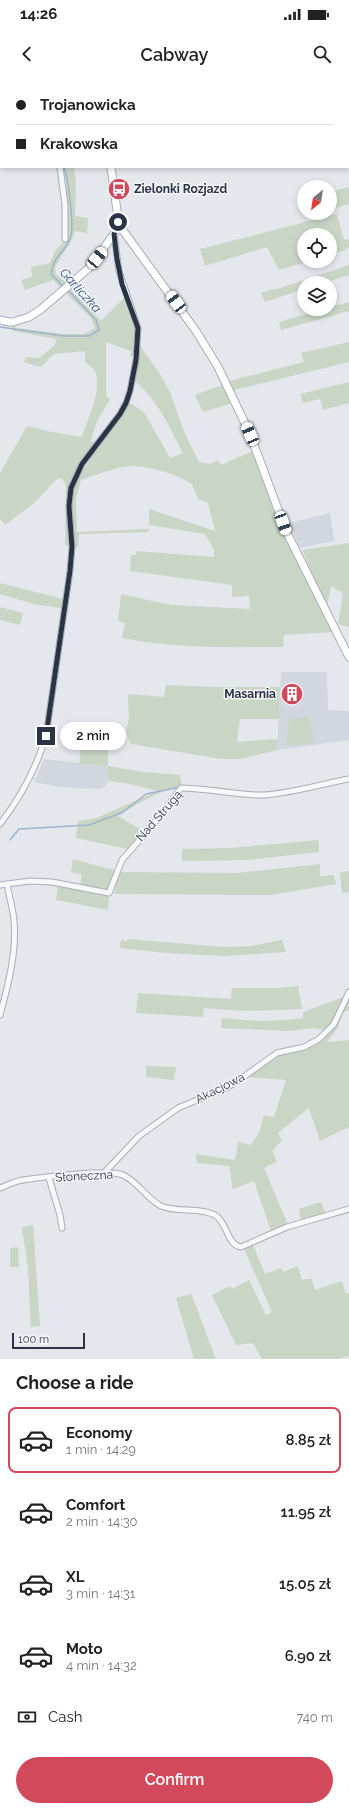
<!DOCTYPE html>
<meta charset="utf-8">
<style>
:root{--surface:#fff;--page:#f6f6f6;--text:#222;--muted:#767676;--line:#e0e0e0;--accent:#d1495b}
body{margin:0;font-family:Raleway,sans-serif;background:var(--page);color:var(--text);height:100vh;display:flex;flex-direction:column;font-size:15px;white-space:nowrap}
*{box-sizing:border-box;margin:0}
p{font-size:13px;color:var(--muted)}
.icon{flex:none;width:22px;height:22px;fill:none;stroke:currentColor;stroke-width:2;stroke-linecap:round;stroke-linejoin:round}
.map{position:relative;height:1279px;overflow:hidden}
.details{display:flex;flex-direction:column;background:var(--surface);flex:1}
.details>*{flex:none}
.hud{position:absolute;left:0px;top:0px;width:349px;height:88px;box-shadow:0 2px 6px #0003;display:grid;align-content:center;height:88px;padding:0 16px;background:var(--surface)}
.needle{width:26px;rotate:210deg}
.buttons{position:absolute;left:297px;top:100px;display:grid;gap:8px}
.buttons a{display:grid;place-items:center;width:40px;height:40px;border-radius:50%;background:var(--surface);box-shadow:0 2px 6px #0003;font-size:20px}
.scale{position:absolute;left:12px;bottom:10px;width:73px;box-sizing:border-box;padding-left:4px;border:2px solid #2b3445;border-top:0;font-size:11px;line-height:14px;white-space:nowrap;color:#2b3445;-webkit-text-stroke:3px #f4f6f9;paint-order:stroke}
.end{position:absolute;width:18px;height:18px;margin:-9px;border:5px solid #2b3445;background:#fff;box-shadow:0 0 0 2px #fff}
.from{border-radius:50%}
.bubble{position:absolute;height:28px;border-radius:14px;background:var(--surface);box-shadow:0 2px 6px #0003;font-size:13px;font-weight:600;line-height:28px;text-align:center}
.car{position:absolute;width:12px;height:24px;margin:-12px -6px;border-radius:5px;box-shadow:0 0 3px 1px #0007;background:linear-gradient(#fff 24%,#345 0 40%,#fff 0 76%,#345 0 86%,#fff 0)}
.hud b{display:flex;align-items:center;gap:14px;height:38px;font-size:15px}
.hud b+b{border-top:1px solid var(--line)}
.hud i{width:10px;height:10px;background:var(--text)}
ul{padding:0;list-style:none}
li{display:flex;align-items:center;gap:12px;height:66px;margin:0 8px 6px;padding:0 8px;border:2px solid transparent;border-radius:8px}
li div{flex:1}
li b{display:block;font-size:15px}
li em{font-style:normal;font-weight:600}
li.active{border-color:var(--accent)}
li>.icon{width:36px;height:36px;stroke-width:1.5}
h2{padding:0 16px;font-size:18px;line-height:48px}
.pay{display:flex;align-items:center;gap:10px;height:44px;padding:0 16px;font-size:15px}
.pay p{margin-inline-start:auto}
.cta{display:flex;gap:8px;margin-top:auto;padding:8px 16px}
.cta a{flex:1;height:46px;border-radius:24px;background:var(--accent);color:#fff;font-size:16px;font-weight:600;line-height:46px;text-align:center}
.status{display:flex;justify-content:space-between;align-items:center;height:28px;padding:0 20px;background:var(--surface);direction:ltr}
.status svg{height:11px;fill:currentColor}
header{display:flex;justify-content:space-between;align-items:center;height:52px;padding:0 16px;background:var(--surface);font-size:18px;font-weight:600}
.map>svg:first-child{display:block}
.built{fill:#d2d6de}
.green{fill:#c9d6c5}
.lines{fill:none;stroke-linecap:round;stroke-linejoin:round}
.stream{stroke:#9fb4cc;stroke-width:1.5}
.street-casing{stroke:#a9aeb7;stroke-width:7}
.secondary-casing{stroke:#a9aeb7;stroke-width:9}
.street{stroke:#f7f8fa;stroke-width:5}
.secondary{stroke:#fff;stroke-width:7}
.route{stroke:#2b3445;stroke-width:5}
.labels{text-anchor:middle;stroke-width:3;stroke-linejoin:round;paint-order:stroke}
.poi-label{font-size:12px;font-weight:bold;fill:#2b3445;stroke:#f4f6f9;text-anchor:start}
.street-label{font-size:12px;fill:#2b3445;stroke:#f4f6f9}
.water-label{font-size:13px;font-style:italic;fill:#34527a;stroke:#f4f6f9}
</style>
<div class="status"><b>14:26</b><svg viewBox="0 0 49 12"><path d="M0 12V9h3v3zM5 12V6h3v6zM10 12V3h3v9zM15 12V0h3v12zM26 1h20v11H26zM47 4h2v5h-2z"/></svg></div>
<header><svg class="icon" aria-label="back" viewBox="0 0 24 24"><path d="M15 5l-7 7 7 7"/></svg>Cabway<svg class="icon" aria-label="search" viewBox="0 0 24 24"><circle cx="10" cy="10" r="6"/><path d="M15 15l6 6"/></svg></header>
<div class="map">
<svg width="349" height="1279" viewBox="0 0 349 1279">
<rect width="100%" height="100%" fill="#e4e7ec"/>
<g class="built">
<polygon points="330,433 334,461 300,468 289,443"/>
<polygon points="281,592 327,592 328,630 349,631 349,660 277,670"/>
<polygon points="44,679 108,686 108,701 105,707 99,709 59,707 34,702"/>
</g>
<g class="green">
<polygon points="62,87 73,87 76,100 75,136 88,138 87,153 75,151 72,159 55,187 56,194 67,203 61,208 53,200 25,210 21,200 32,197 31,187 50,183 55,171 67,159 66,100"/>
<polygon points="349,107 349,124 335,128 331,112"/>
<polygon points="337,134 344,160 349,159 349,167 346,168 346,170 330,175 330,155 304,155 304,181 310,181 279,190 267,167 205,186 200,169"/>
<polygon points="349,185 349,195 323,203 304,203 304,209 265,222 261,213 273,209 274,210"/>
<path d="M69 208 101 241 125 217C135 242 138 248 133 276H130L131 271 106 262V316L110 319 97 341 91 361 95 362 70 401 67 417 68 466 65 465 66 404 61 398 57 399 34 423 5 445 0 439V393L27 346 47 351 81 357 83 353C89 336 101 312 96 294 95 289 89 285 85 282V271L54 274 41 287 24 282 26 277 39 278 55 265 56 259 13 251 12 245 14 244 16 248 64 254H84L95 248 91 238 66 213Z"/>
<polygon points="349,222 349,231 281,250 279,242"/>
<polygon points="349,262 349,282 234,310 229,301 304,282 301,273"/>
<path d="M140 266 158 291 170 312 185 354 199 382 211 384 218 380 221 385 253 371 333 552 284 555 283 567C229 567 175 569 122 558L125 543 118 541 121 514 171 525 250 529 249 516 232 517V505L130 491 131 475H136V471L214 477V470L205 454 149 445V429L215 451 208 423 198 419 192 404C176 394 155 388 136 386 118 385 98 395 81 400L76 419 77 452 149 449 148 452 79 454 78 467H74L72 427 75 404 97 368 130 323 144 332 170 378 183 373C169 346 159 322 135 301Z"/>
<polygon points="349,302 349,323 323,330 320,319 303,323 300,314"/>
<polygon points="222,305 232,320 230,324 203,332 195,315"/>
<polygon points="349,463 349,547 338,544 343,513 331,506 327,526 302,470"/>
<polygon points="0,503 63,519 61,528 33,524 0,514"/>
<polygon points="0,527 23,533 20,545 0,540"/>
<polygon points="166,605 214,607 280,607 279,639 240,639 237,662 277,659 277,670 241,679 221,679 131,664 126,651 129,638 128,618 129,614 164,617"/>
<polygon points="310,638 314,663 287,666 289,639"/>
<path d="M81 667 108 670V686L143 692 180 695 182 706C178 709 175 707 170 709 152 715 135 725 118 736L145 752 128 769 76 758 78 741 96 738 158 711 125 703 108 701V686L79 684Z"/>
<polygon points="319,760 319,772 248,780 182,781 182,769 230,768"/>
<polygon points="73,779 117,791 110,809 107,811 80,806 82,795 71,792"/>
<polygon points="320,784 320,796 334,795 336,804 271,815 114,814 119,792 237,793"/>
<polygon points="349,791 349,812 342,813 340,793"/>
<polygon points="58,805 109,815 108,830 56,820"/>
<polygon points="128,859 223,867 250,866 282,860 286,872 225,876 165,873 120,868 121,860 127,861"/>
<polygon points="298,906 302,929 244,931 204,928 203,937 136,933 138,913 231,919 232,908 278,908"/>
<path d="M344 917 338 934 326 950 313 948 289 951 221 948 222 938C250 941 276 942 303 938V932Z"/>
<path d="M349 919V930L343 933 337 949 327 962 349 960V1047L320 1061 309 1028 278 1053 282 1060 272 1071 277 1082 264 1088 288 1145 271 1151 254 1101 233 1109 229 1086 197 1083 196 1074 235 1080 238 1062 251 1065 259 1053 264 1035 274 1037 286 1000 248 997C258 990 268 982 279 976 287 971 297 972 306 969 332 959 338 941 349 919Z"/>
<polygon points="146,986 176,987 174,1000 146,997"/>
<polygon points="321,1122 326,1133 301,1141 299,1129"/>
<polygon points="33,1145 40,1246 31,1247 28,1189 22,1147"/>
<polygon points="253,1165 265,1194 281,1188 283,1192 298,1186 302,1200 311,1198 315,1210 342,1201 346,1214 349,1213 349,1276 337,1279 262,1279 253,1263 236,1265 212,1215 230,1206 232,1209 249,1200 266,1235 272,1232 244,1169"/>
<polygon points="18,1167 19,1187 10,1187 10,1168"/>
<polygon points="191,1214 194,1221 216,1279 194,1279 176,1218"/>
</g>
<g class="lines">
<g class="stream">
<polyline points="29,0 29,1"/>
<path d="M64 87C68 99 75 147 70 159 64 174 54 174 51 194L64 207"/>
<polyline points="0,247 64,256 89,256 99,250 96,240 67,209"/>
<polyline points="212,708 225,709"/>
<polyline points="10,760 19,749 89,745 123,732 146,714 180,707"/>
</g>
<g class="street-casing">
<g id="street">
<polyline points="348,23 349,23"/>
<polyline points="60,87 65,125 65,159"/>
<path d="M0 744C21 717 36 689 46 656L70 491 72 467 69 426 71 408 82 384 120 334 126 323 130 311 136 280 138 248 119 191 114 154"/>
<path d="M0 805 30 801 52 802 109 813 122 780 157 740 181 708C209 708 237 716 264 715 293 713 321 704 349 699"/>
<path d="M0 935C8 906 17 871 14 841 13 828 9 816 7 804"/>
<polyline points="104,1093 139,1056 178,1028 228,1007 242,998 277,973 304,967 319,959 334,944 349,912"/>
<polyline points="49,1098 60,1135 62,1148"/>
<path d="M0 1108C8 1105 15 1101 23 1100 41 1097 109 1089 123 1095 138 1102 147 1119 161 1126 178 1133 199 1127 215 1135 227 1142 227 1165 241 1167L287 1147 349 1129"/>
</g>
</g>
<g class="secondary-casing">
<g id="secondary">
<polyline points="114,1 114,0"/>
<polyline points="111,87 119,145 196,251 218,287 250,354 286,451 349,577"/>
<polyline points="0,240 9,242 13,242 29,237 40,230 89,188 114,154 119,145"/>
</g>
</g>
<use href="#street" class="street"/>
<use href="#secondary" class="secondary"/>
</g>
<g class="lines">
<polyline class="route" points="46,656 70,491 72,467 69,426 71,408 82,384 120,334 126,323 130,311 136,280 138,248 122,204 117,179 114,154 119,145 118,142"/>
</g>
<defs>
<g id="bus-disc" transform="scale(1.15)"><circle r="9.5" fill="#d1495b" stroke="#f4f6f9"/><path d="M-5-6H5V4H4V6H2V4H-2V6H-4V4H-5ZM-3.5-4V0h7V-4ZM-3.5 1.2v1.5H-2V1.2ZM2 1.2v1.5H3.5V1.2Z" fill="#fff"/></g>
<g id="building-disc" transform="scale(1.15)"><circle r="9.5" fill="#d1495b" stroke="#f4f6f9"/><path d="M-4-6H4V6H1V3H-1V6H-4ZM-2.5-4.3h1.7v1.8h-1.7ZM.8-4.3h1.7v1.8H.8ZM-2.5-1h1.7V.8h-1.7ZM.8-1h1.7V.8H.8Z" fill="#fff"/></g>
</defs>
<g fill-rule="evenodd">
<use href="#bus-disc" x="119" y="109"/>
<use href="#building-disc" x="292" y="614"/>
</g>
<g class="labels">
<g class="poi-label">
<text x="134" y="113">Zielonki Rozjazd</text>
<text x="276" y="618" text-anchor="end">Masarnia</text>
</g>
<g class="street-label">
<text transform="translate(159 736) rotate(-49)" y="4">Nad Strugą</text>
<text transform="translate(220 1008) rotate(-27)" y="4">Akacjowa</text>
<text transform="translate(84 1096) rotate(-3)" y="4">Słoneczna</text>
</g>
<g class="water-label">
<text transform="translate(81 210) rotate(48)" y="5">Garliczka</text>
</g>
</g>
</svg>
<div class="buttons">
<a><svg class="needle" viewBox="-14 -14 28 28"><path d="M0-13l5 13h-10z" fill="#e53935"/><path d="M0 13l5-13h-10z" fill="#767676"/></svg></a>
<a><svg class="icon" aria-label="locate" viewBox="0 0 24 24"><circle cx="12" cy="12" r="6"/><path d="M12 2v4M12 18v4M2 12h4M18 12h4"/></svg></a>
<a><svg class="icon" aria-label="layers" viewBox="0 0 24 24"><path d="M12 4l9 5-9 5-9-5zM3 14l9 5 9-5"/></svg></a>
</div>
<div class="scale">100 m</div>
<i class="end from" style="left:118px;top:142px"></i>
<i class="end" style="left:46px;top:656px"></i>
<div class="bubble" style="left:60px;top:642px;width:66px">2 min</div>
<i class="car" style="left:97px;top:178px;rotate:39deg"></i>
<i class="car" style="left:176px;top:222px;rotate:323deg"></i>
<i class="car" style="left:250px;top:354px;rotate:337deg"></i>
<i class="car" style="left:283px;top:443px;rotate:160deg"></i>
<div class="hud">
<b><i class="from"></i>Trojanowicka</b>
<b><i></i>Krakowska</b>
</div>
</div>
<section class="details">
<h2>Choose a ride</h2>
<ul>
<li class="active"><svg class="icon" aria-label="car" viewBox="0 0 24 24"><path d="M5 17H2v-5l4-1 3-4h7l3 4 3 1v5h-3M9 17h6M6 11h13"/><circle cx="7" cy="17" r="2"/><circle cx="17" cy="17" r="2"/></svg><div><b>Economy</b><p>1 min · 14:29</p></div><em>8.85 zł</em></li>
<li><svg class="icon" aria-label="car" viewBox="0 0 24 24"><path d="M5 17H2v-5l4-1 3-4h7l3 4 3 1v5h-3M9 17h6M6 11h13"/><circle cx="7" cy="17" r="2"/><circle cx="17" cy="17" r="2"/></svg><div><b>Comfort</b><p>2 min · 14:30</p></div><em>11.95 zł</em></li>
<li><svg class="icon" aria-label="car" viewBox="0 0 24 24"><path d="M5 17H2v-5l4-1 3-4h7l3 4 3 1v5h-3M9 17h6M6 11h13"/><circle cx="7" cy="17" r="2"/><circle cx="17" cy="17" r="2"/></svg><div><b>XL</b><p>3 min · 14:31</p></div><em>15.05 zł</em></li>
<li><svg class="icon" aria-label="car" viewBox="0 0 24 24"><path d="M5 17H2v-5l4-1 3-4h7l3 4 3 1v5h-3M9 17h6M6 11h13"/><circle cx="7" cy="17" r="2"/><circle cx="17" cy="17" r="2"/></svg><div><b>Moto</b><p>4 min · 14:32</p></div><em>6.90 zł</em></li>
</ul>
<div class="pay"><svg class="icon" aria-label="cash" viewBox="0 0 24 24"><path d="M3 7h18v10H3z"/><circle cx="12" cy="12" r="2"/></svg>Cash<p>740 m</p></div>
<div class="cta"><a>Confirm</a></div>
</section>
